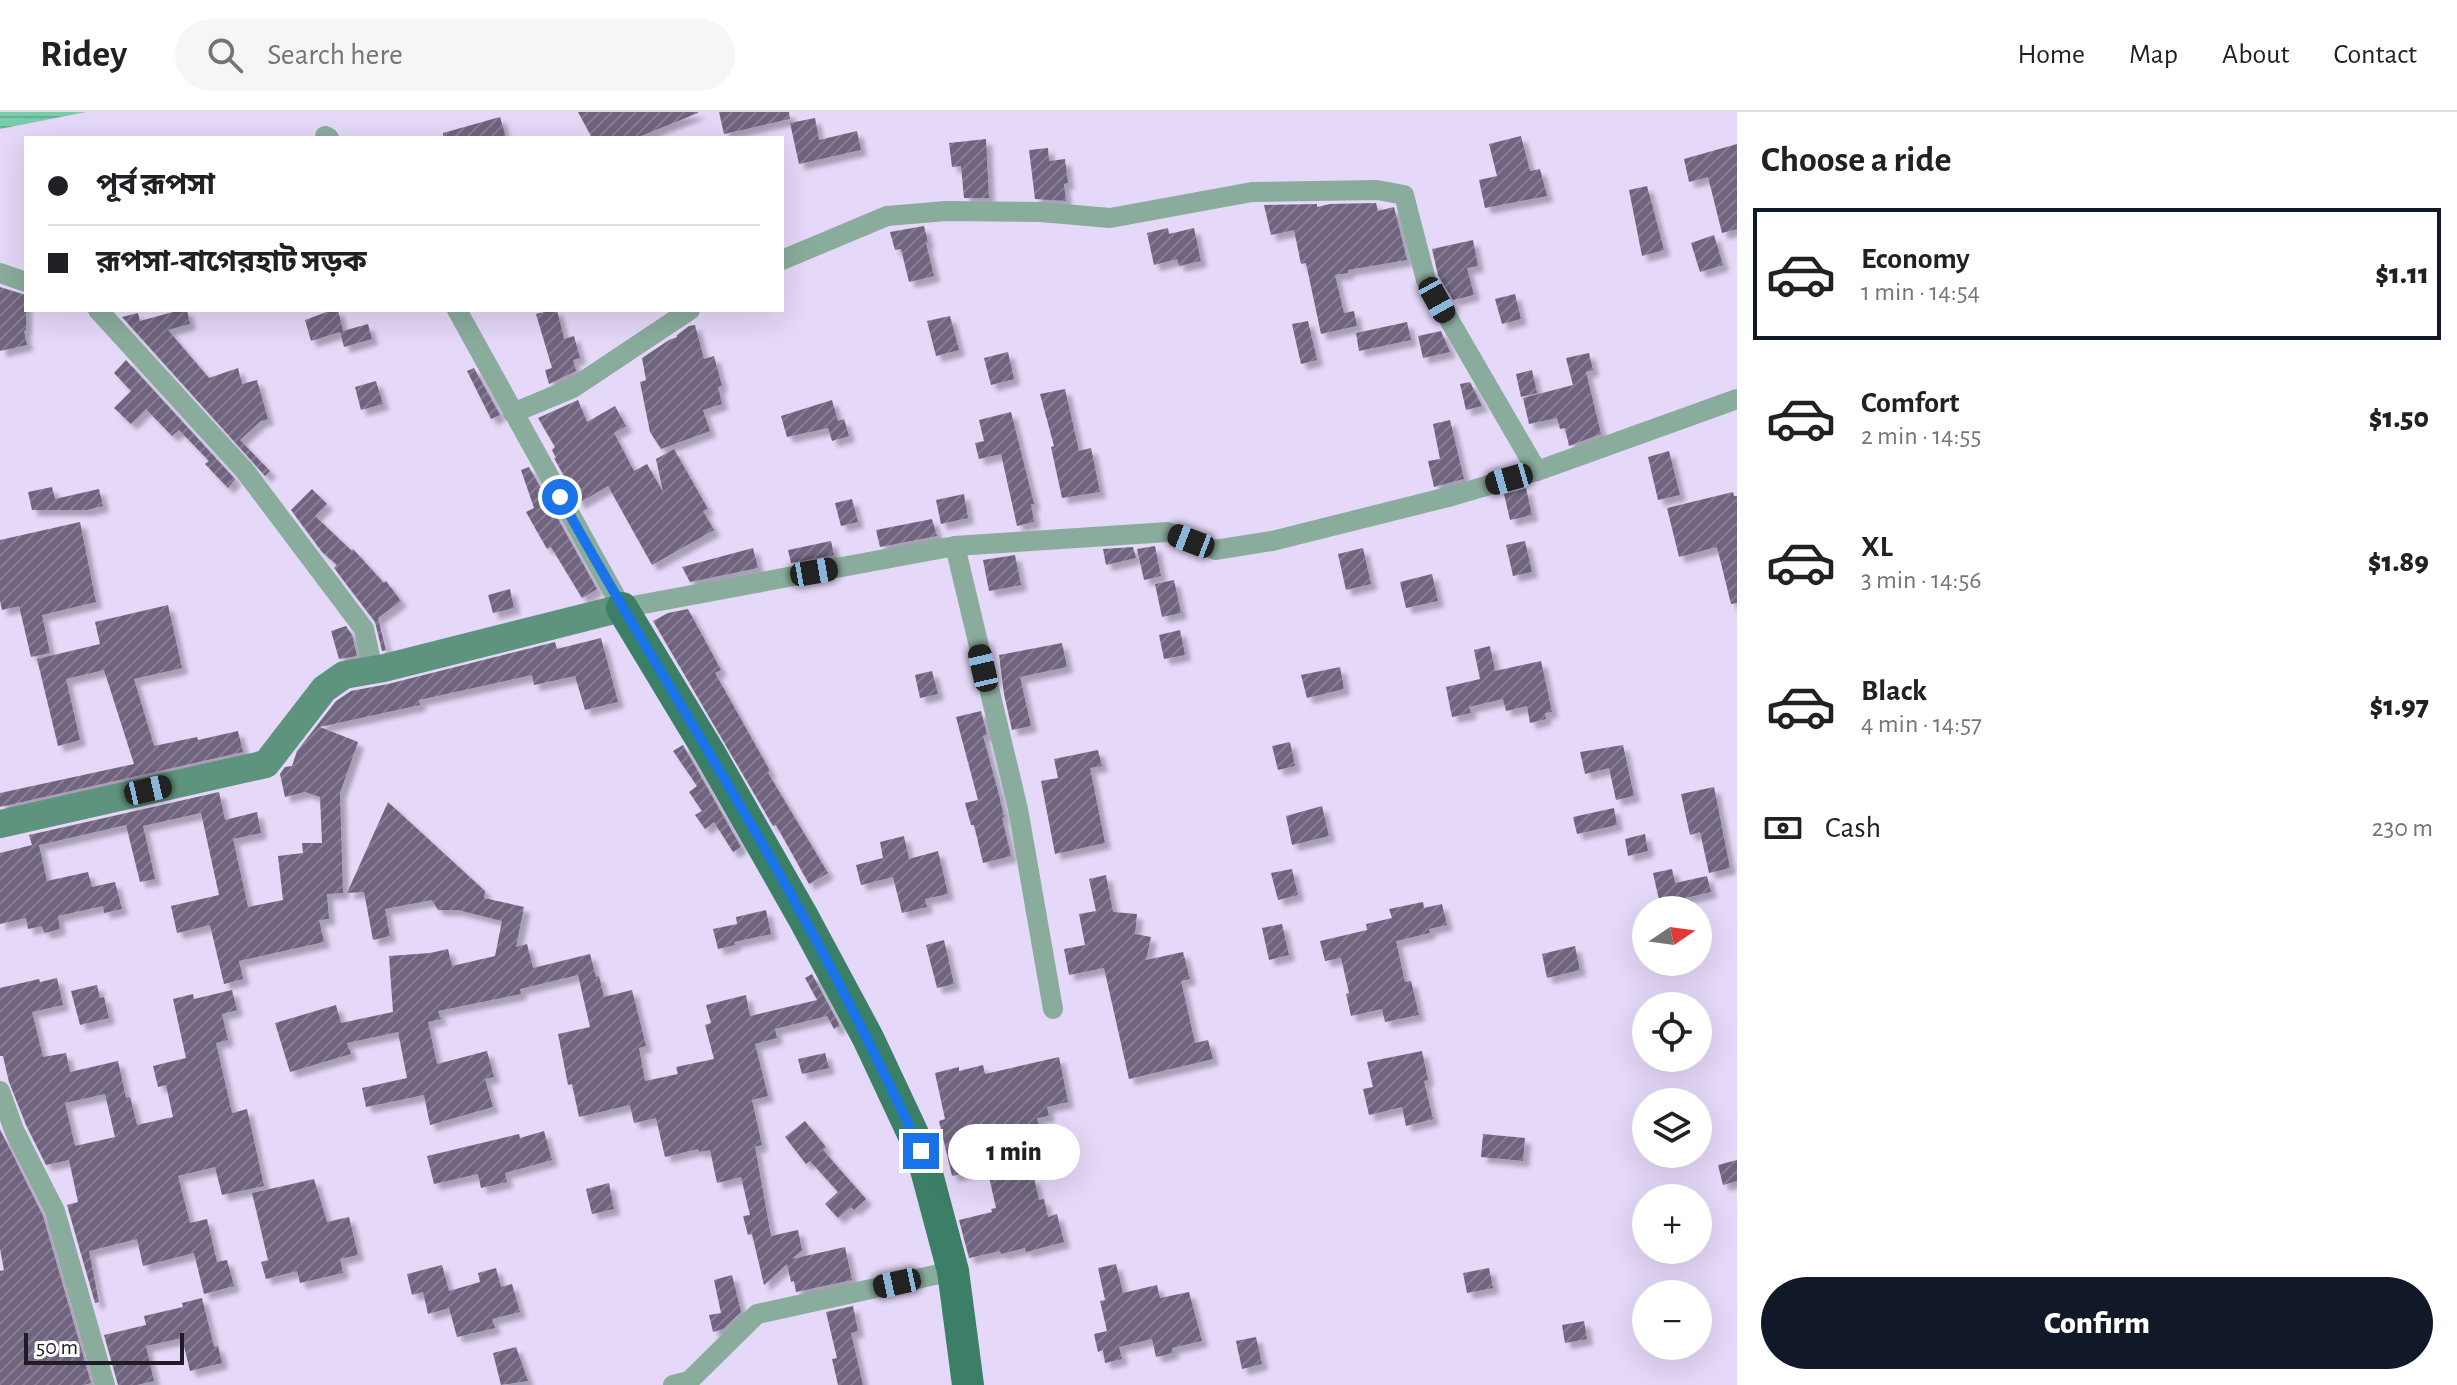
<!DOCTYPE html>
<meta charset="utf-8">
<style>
:root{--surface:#fff;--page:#f6f6f6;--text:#202124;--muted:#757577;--line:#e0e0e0;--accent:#111827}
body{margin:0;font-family:"Alegreya Sans","Noto Sans Bengali",sans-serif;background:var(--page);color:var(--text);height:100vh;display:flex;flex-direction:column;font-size:30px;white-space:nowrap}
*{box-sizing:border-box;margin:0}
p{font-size:26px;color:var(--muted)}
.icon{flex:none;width:44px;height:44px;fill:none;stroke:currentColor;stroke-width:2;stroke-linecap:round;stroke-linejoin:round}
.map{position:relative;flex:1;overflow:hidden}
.details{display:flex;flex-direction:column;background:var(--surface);width:720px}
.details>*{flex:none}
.top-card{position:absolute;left:24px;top:24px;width:760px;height:176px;border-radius:0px;box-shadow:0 8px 32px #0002;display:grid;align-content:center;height:176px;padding:0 24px;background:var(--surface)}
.needle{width:52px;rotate:77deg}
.controls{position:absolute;left:1632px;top:784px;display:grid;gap:16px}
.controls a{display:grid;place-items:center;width:80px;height:80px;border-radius:50%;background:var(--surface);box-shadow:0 8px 32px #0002;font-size:40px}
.scale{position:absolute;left:24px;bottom:20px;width:160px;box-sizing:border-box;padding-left:8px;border:4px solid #201b27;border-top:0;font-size:22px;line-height:28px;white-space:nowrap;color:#201b27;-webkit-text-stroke:6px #fff;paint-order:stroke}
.end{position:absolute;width:36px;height:36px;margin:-18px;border:10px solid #1a73e8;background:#fff;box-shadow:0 0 0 4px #fff}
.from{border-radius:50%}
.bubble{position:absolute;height:56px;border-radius:28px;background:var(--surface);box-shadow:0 8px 32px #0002;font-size:26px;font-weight:800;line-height:56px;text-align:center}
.car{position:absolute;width:24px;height:48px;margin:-24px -12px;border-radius:10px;box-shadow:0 0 6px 2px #0007;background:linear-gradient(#222 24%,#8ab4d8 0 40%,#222 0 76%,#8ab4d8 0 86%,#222 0)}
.top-card b{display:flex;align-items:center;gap:28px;height:76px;font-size:30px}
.top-card b+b{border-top:2px solid var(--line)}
.top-card i{width:20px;height:20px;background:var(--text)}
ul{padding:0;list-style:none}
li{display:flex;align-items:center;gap:24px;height:132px;margin:0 16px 12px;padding:0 8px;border:4px solid transparent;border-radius:0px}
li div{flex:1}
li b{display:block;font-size:30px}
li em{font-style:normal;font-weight:800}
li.current{border-color:var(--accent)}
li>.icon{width:72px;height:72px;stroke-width:1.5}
h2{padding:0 24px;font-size:36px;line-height:96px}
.pay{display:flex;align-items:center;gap:20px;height:88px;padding:0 24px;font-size:30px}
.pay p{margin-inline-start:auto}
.button{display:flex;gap:16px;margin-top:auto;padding:16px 24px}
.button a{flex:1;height:92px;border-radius:48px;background:var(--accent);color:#fff;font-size:32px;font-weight:800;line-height:92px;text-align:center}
header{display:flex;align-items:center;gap:48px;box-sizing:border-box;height:112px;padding:0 40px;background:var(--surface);border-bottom:2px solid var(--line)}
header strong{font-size:38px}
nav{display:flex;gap:44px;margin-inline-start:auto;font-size:28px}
.search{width:560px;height:72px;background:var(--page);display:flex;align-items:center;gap:20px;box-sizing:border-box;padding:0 28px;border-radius:44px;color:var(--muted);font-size:30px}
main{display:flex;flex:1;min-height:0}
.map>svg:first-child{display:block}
.water{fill:url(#water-rules)}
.building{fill:url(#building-hatch);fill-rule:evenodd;filter:url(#shadow)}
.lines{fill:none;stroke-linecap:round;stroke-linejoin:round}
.street{stroke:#8aac9d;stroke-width:20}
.secondary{stroke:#5e937d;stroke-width:28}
.primary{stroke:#3b8066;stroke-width:32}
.route{stroke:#1a73e8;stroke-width:10}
</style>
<header>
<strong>Ridey</strong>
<div class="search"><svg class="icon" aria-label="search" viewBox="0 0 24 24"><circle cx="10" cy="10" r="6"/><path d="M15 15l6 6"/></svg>Search here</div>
<nav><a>Home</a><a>Map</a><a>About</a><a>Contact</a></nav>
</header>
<main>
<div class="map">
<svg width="1737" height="1273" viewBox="0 0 1737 1273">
<defs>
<pattern id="water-rules" width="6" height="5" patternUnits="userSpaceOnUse" patternTransform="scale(2)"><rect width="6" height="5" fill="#79cdac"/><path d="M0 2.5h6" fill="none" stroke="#68af94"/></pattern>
<pattern id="building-hatch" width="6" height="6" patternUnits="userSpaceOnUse" patternTransform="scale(2)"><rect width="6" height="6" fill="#70647f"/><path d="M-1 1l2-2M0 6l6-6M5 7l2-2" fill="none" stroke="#877e92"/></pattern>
<filter id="shadow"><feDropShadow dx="6" dy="6" stdDeviation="2" flood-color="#0004"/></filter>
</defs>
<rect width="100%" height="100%" fill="#e5d8f8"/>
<polygon class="water" points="0,0 86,0 0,17"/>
<g class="building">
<polygon points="578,0 698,0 698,1 636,26 592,26"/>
<polygon points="719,0 789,0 790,7 724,22"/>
<polygon points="500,5 506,26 443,26 443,21"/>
<polygon points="815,6 819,28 857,19 861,38 799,52 790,11"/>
<polygon points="1521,24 1530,59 1540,57 1547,84 1485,96 1479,68 1497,64 1489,32"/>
<polygon points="986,27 989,86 964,86 961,54 952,55 949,31"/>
<polygon points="1737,32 1737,117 1722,121 1708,65 1689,70 1684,47"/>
<polygon points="1048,36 1049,49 1065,47 1068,71 1064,72 1066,89 1035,87 1029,38"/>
<polygon points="1647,74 1664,138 1642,144 1629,78"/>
<polygon points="1376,91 1378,99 1394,95 1407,148 1348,158 1348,161 1335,163 1344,201 1354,199 1357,214 1321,222 1306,151 1301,152 1294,118 1271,123 1264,93 1317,92 1317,95 1330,92"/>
<polygon points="924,114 928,130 926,131 934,164 909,170 901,137 895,138 890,120"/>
<polygon points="1168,116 1169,122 1194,116 1201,149 1179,154 1177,147 1154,153 1147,121"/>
<polygon points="1714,123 1723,153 1700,160 1691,131"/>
<polygon points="1473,128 1478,154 1467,156 1474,183 1453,188 1438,163 1432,137"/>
<polygon points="0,175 26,183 26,218 24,219 27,233 0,239"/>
<polygon points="1515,182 1521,207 1502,212 1495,187"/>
<polygon points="180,198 187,198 190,212 168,218 209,266 238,256 242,272 257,268 268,307 261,309 240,328 270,359 265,364 122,205 138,201 140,209"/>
<polygon points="332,198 338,198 343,219 368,212 372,227 344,235 340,220 311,229 305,208"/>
<polygon points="552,198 557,198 564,227 574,224 580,246 573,248 576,259 549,272 545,258 552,256 536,202"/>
<polygon points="950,204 959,238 936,244 927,209"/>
<polygon points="1308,209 1317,248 1301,252 1292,212"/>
<polygon points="1407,210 1411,228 1359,239 1356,221"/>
<polygon points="695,213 704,247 714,244 722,274 718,275 722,292 703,298 710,319 661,337 650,320 640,270 646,268 642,246 669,228 677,225 677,223 689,214"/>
<polygon points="1441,219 1450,240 1423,246 1418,224"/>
<polygon points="1008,240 1014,267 991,273 984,246"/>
<polygon points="1589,241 1593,258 1586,260 1601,322 1569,334 1565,316 1560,317 1557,306 1529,312 1523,286 1573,273 1566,246"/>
<polygon points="126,248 235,367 228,376 205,352 209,349 179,318 172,324 146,297 131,312 114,296 131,279 114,261"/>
<polygon points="474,256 500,303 491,307 467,259"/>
<polygon points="1532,258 1537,281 1521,285 1516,262"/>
<polygon points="376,269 383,292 361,298 355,275"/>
<polygon points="1470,270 1482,294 1466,298 1460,272"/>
<polygon points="1065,277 1079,339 1091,336 1100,380 1062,386 1051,335 1054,334 1040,282"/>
<polygon points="578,288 587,310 615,294 626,314 614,321 634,359 647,352 663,380 656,347 674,337 708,397 703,399 714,418 652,453 608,374 579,391 554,346 556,346 552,338 555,335 538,306"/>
<polygon points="832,288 838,309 844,307 849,324 832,329 828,316 787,325 781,304"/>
<polygon points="1011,300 1034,392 1031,392 1034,410 1017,414 1001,342 979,347 975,331 984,329 979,308"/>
<polygon points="1450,308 1464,367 1434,375 1428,349 1440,347 1433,312"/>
<polygon points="1669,339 1680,383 1658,388 1648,345"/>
<polygon points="529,355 597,477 582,486 551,435 547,437 526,400 534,396 521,358"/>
<polygon points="52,375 55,387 99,377 103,394 87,398 32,398 28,380"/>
<polygon points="1526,376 1532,403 1510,408 1504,382"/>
<polygon points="312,377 327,392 315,404 352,439 353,437 384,471 386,469 401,489 378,506 386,538 382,539 375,510 334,456 337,453 322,440 291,398"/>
<polygon points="1733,380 1734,384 1737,384 1737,491 1731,492 1717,435 1679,445 1667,396"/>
<polygon points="964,382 968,406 941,412 936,388"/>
<polygon points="852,387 858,410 841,414 835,391"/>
<polygon points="932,407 937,424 880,435 876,418"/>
<polygon points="80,410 96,490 42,503 50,541 31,545 19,494 2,498 0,489 0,428"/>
<polygon points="831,429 834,443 791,451 788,438"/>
<polygon points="1525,429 1532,460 1513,464 1506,433"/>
<polygon points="1155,434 1161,464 1144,468 1137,437"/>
<polygon points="1133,435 1136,446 1106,453 1103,437"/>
<polygon points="753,436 758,456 690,470 682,455"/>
<polygon points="1363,436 1371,472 1346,478 1338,442"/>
<polygon points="1015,443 1021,473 989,479 983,448"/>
<polygon points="1432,462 1438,489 1406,496 1400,470"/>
<polygon points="1174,468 1181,501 1162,505 1155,472"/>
<polygon points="510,477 514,496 493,501 488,483"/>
<polygon points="168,493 182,556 134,567 154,634 197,625 198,628 238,619 243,640 0,695 0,681 134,652 104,558 66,567 80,628 58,634 37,547 100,532 95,510"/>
<polygon points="688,497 721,558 715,561 770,659 768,661 828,761 809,772 776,713 773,714 653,509 668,501"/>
<polygon points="346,514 352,523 357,544 339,547 331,519"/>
<polygon points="1180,518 1185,543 1164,547 1159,523"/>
<polygon points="601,526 618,590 585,598 575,564 534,573 532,563 419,588 420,593 320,615 358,630 340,681 343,781 327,782 329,807 319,808 324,830 239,849 243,867 224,872 210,813 177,821 171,794 219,783 201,701 143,714 155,767 140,770 126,713 39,733 47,769 88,760 92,775 115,770 122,797 104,801 103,794 58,804 60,817 44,821 42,814 28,817 26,806 0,812 0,741 32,733 29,723 219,680 225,708 257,700 261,721 233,727 248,795 283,788 278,744 303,741 302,731 322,731 320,685 305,680 285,685 280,662 285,655 292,654 297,639 336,589 351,579 388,572 555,530 557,537"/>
<polygon points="1062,531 1067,555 1020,565 1031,614 1012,618 1004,582 999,543"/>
<polygon points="1490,534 1495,559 1541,549 1552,600 1545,601 1546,607 1530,611 1527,594 1506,599 1503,587 1469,595 1471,601 1452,605 1446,575 1480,567 1474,538"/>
<polygon points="1340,555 1344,577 1307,586 1301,563"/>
<polygon points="932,559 938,582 920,586 915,563"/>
<polygon points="981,599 987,623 983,624 999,683 1004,705 1002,706 1011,744 983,751 974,713 971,713 965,691 978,688 956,605"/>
<polygon points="1290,630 1295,654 1278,658 1272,634"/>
<polygon points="683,633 741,735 733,740 714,710 705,717 695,703 702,699 689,680 697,674 673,639"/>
<polygon points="1623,633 1634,684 1616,688 1609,656 1585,662 1580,640"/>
<polygon points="1098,638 1102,654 1090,656 1105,731 1055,742 1041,669 1058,666 1054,647"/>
<polygon points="1714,675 1730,756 1709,761 1700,720 1690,723 1681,682"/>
<polygon points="388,690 485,779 484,786 524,795 516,835 527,832 533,856 590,842 596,865 599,864 604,885 632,878 646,934 639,936 645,969 678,962 676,955 714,947 705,913 711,911 706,893 746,883 750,904 817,888 805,866 812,862 840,914 834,917 827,904 775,917 777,926 755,932 768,984 752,988 762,1033 755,1035 771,1124 798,1118 802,1138 792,1147 845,1135 852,1168 796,1180 794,1169 791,1170 787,1152 764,1173 752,1122 748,1123 743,1104 750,1103 741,1065 717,1071 710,1038 699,1040 698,1037 665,1045 656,1006 634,1011 630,993 579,1005 572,972 568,973 558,922 590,915 578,863 520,877 521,882 438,899 441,907 428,910 437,952 487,939 494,965 485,967 493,995 430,1013 424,983 366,995 362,976 407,966 398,920 347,931 351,942 290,960 275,911 336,893 341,911 393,900 389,844 430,841 448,837 452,854 495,844 502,809 458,798 438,798 432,788 385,797 390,824 373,828 364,780 347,781"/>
<polygon points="1322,694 1329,724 1292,733 1286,704"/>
<polygon points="1614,696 1617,713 1577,722 1573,705"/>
<polygon points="1645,722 1648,739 1628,744 1625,727"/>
<polygon points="904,724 909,747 938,739 948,782 925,787 927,795 902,801 893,765 861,773 856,753 883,746 880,730"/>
<polygon points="1292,757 1298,783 1278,788 1271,761"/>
<polygon points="1672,757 1675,771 1707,764 1711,780 1660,792 1653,761"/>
<polygon points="1106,763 1113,800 1137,802 1135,822 1151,825 1146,848 1183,840 1190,867 1181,869 1195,931 1208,928 1213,947 1129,967 1104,856 1069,863 1064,837 1085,833 1079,802 1096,799 1089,767"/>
<polygon points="1423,790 1424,796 1442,792 1447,813 1429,817 1430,821 1396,829 1405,870 1411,869 1419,903 1385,910 1382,897 1351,904 1346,882 1349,881 1341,846 1325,849 1320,829 1367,818 1366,812 1392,806 1389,797"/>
<polygon points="766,798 771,822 734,830 735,833 718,837 713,817 737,812 736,805"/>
<polygon points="1282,812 1289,843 1269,848 1262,816"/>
<polygon points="944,828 954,872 937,876 926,833"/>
<polygon points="1575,834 1580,858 1547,866 1542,842"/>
<path d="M57 866 63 893 32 900 43 945 66 941 70 960 118 949 126 986 130 985 137 1013 173 1005 166 973 158 975 153 954 186 946 173 887 193 882 194 887 232 878 237 898 222 902 228 928 216 931 232 1001 247 997 264 1074 222 1083 215 1055 178 1064 190 1111 207 1107 217 1150 227 1148 234 1174 204 1182 194 1141 143 1154 137 1127 89 1139 99 1190 95 1191 67 1093 78 1090 69 1048 46 1053 26 1013 9 970 3 944H0V876L39 867 40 870ZM105 982 115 1025 75 1034 65 991Z"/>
<polygon points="97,873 100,886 104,885 109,906 80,913 71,879"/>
<polygon points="1422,939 1428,968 1424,969 1433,1007 1406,1014 1402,995 1369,1003 1363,977 1373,975 1367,950"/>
<polygon points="825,941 829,956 802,962 798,947"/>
<polygon points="1059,945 1068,990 1047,995 1049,1004 1037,1006 1040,1020 1013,1026 1022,1068 1034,1066 1039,1088 1044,1087 1048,1105 1057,1102 1064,1130 1026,1140 1025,1136 1001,1142 1000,1139 969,1146 959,1108 992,1100 991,1097 996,1096 987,1056 952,1064 939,1009 945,1007 935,961 959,955 959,959 983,953 985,962"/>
<polygon points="805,1009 826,1035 823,1038 866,1087 854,1098 851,1095 838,1106 825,1092 838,1080 810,1049 806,1052 785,1025"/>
<polygon points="0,1017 43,1104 91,1271 84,1273 0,1273 0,1159 4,1158 0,1137"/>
<polygon points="544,1019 552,1048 505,1061 507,1070 481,1076 478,1062 434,1072 427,1044 519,1022 520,1026"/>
<polygon points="1483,1022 1525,1026 1523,1049 1481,1045"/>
<polygon points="1737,1048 1737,1069 1723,1073 1718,1053"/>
<polygon points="314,1067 327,1110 349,1105 358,1143 340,1147 343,1161 300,1171 297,1159 266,1167 261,1150 268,1148 252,1081"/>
<polygon points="609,1071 614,1097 592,1102 586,1077"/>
<polygon points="1116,1152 1123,1181 1157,1173 1160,1186 1189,1180 1202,1229 1172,1236 1173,1241 1156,1245 1152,1227 1119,1235 1122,1247 1105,1251 1103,1238 1098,1240 1094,1222 1107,1219 1100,1189 1105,1188 1098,1156"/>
<polygon points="442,1153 449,1179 480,1170 478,1161 496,1156 501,1175 512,1172 520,1200 492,1207 495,1216 457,1225 449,1196 428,1202 423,1180 412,1183 407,1162"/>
<polygon points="1489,1156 1493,1176 1467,1181 1463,1161"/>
<polygon points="732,1163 741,1200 723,1217 713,1220 709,1203 721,1201 714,1168"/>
<polygon points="202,1186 214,1235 218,1234 222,1251 190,1259 182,1226 146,1234 154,1269 137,1273 118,1273 104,1223 146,1213 144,1204 183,1195 182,1191"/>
<polygon points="853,1194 858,1219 851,1221 863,1273 838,1273 832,1247 837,1246 826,1200"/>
<polygon points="1584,1209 1587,1227 1565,1231 1562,1213"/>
<polygon points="1256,1225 1262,1252 1242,1257 1236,1229"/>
<polygon points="516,1235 528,1269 501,1273 493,1241"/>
</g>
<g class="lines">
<g class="street">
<polyline points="325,24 329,26"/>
<polyline points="782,148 887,104 946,99 1041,100 1110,106 1252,80 1377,78 1404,83 1426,168 1537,359"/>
<polyline points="0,161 26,170"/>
<polyline points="98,198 245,359 364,517 373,558"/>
<polyline points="457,198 622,496 955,434 1168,420 1215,438 1272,429 1452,384 1537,359 1737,287"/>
<polyline points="513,301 573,276 690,198"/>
<polyline points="955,434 1018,697 1053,897"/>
<polyline points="0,979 14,1018 55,1099 105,1273"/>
<polyline points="673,1273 689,1269 757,1202 953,1159"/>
</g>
<polyline class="secondary" points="0,712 266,652 324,577 344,563 384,556 622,496"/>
<polyline class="primary" points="622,496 709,640 803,805 868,926 921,1039 953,1159 968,1273"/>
</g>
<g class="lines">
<path class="route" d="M560 385C638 527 726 663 804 806 846 882 884 960 921 1039"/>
</g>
</svg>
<div class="controls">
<a><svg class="needle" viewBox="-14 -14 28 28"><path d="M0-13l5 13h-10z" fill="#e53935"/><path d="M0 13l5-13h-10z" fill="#757577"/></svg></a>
<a><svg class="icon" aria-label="locate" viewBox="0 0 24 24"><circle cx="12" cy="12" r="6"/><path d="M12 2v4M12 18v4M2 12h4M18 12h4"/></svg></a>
<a><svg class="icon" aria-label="layers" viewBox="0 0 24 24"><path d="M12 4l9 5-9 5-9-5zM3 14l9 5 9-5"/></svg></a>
<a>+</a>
<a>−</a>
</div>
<div class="scale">50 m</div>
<i class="end from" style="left:560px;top:385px"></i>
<i class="end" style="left:921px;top:1039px"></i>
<div class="bubble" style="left:948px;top:1012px;width:132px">1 min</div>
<i class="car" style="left:1437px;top:188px;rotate:151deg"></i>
<i class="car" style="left:1509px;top:367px;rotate:254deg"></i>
<i class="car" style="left:1191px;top:429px;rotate:291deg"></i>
<i class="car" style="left:814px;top:460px;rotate:80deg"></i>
<i class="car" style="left:983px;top:556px;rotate:347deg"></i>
<i class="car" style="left:148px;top:678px;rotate:77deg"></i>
<i class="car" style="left:897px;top:1171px;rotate:258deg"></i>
<div class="top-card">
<b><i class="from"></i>পূর্ব রূপসা</b>
<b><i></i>রূপসা-বাগেরহাট সড়ক</b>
</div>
</div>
<section class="details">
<h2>Choose a ride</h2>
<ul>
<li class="current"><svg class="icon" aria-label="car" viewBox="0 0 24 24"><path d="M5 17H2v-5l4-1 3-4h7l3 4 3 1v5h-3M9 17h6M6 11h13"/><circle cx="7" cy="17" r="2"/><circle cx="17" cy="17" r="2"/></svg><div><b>Economy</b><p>1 min · 14:54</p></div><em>$1.11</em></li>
<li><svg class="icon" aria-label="car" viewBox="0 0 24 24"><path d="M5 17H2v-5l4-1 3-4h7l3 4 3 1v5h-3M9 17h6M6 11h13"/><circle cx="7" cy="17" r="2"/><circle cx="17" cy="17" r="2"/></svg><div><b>Comfort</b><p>2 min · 14:55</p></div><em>$1.50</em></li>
<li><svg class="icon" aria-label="car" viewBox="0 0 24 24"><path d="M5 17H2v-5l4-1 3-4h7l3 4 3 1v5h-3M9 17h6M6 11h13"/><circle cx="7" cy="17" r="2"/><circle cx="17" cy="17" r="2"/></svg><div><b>XL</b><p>3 min · 14:56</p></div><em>$1.89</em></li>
<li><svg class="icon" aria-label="car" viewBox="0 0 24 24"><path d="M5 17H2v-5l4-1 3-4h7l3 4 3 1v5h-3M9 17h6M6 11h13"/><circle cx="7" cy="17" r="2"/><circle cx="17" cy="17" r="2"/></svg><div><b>Black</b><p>4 min · 14:57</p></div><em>$1.97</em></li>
</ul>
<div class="pay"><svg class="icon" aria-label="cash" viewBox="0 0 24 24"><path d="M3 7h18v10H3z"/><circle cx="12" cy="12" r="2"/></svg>Cash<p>230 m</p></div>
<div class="button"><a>Confirm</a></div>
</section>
</main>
